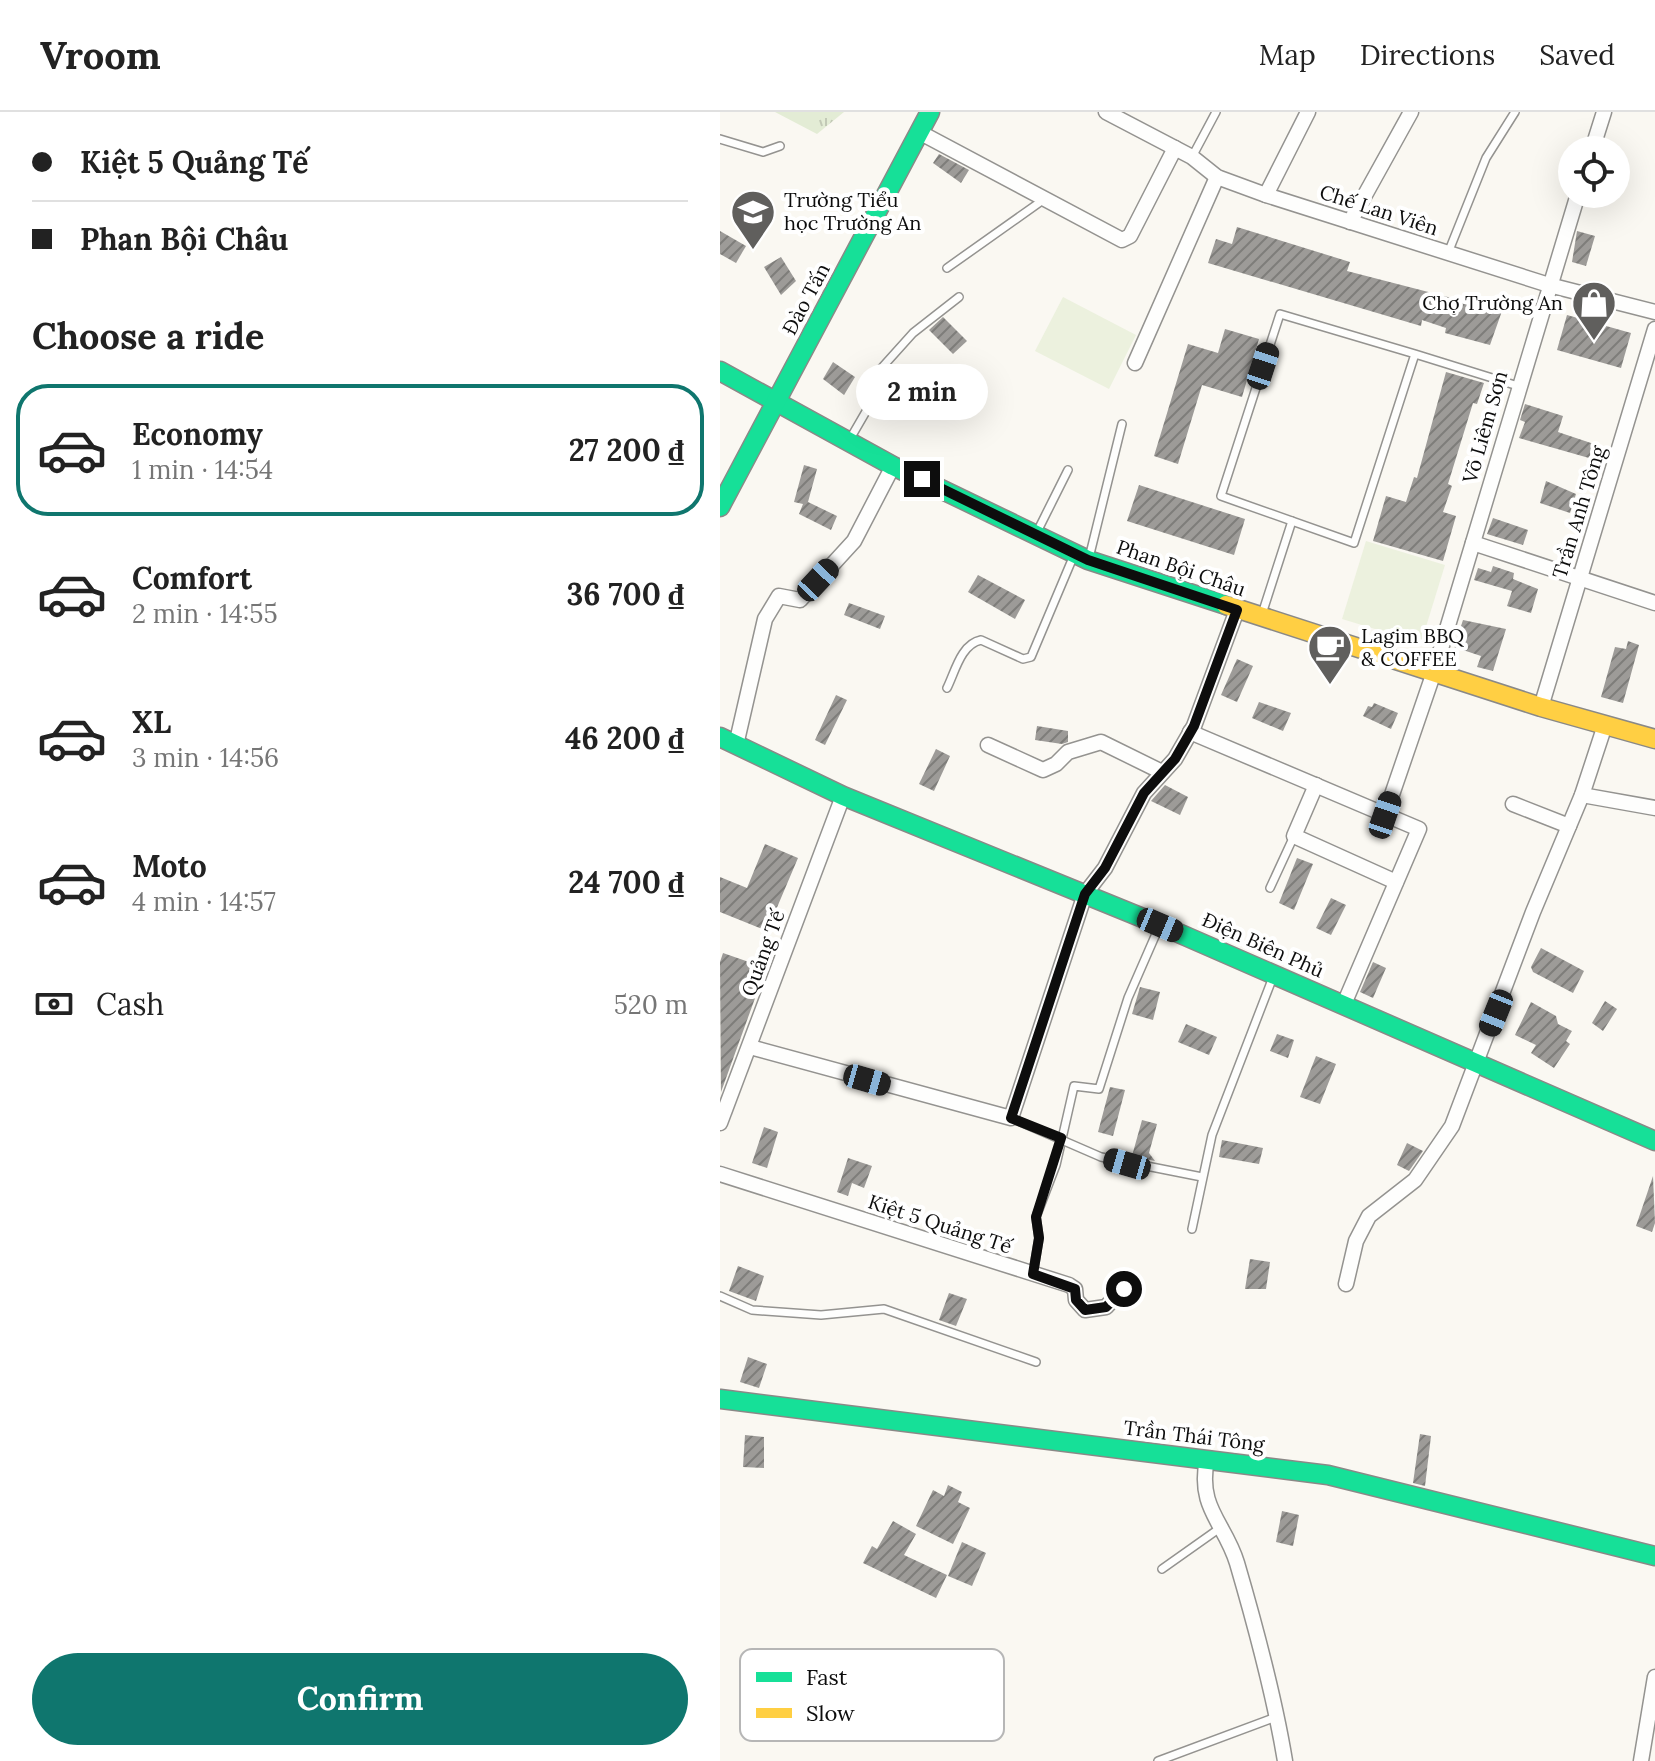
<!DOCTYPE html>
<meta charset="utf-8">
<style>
:root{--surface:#fff;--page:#f2f2f2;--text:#222;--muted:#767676;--line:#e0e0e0;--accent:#0f766e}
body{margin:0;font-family:Lora,serif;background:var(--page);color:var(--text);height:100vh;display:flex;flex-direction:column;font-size:30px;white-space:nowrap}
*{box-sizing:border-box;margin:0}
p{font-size:26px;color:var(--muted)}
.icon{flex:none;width:44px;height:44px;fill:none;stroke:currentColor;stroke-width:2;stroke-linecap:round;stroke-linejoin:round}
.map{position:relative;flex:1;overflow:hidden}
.panel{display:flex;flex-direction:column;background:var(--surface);width:720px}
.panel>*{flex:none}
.guide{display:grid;align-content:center;height:176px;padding:0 32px;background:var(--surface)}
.fabs{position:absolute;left:838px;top:24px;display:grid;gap:16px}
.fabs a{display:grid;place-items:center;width:72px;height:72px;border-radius:50%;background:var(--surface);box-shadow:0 8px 32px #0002;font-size:40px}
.end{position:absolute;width:36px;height:36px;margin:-18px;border:10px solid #0d0d0d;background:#fff;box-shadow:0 0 0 4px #fff}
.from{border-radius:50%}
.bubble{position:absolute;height:56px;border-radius:28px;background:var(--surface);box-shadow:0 8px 32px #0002;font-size:26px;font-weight:700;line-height:56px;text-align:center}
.car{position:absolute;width:24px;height:48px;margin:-24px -12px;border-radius:10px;box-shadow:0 0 6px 2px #0007;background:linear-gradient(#222 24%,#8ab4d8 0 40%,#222 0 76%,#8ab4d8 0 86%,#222 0)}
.guide b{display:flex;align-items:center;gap:28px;height:76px;font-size:30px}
.guide b+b{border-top:2px solid var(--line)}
.guide i{width:20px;height:20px;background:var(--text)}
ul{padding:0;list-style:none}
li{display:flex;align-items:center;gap:24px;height:132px;margin:0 16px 12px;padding:0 16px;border:4px solid transparent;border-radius:32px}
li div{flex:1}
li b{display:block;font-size:30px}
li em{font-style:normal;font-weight:700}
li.on{border-color:var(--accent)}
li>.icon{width:72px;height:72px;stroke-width:1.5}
h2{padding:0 32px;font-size:36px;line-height:96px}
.pay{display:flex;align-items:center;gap:20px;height:88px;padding:0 32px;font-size:30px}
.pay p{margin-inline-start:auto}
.cta{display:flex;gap:16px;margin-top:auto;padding:16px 32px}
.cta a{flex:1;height:92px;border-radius:48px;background:var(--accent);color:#fff;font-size:32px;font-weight:700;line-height:92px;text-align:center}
header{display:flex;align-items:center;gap:48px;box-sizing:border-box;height:112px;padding:0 40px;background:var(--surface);border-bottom:2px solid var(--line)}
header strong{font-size:38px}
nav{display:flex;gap:44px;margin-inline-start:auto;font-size:28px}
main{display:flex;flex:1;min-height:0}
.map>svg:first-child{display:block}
.grass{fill:url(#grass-tufts)}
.pitch{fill:#ecf1de}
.building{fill:url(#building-hatch)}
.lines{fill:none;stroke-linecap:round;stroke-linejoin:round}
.lane-casing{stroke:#949390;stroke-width:10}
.street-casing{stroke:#949390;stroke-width:17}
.fast-casing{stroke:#8a8987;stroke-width:21}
.slow-casing{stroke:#8a8987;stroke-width:21}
.lane{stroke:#fefefd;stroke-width:7}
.street{stroke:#fefefd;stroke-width:14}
.fast{stroke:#16e098;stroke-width:18}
.slow{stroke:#ffcf43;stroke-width:18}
.route{stroke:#0d0d0d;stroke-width:10}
.labels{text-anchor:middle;stroke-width:8;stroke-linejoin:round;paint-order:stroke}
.poi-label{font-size:20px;fill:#0d0d0d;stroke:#fff;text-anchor:start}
.street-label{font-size:20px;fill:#0d0d0d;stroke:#fff}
.key{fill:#fff;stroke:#b6b6b6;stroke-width:2}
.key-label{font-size:22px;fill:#0d0d0d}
</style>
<header>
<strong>Vroom</strong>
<nav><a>Map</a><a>Directions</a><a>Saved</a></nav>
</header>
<main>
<section class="panel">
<div class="guide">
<b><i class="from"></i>Kiệt 5 Quảng Tế</b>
<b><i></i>Phan Bội Châu</b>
</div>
<h2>Choose a ride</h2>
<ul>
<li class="on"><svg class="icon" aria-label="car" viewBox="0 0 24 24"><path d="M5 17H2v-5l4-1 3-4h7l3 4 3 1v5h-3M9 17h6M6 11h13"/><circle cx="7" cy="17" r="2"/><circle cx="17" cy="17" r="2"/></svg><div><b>Economy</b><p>1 min · 14:54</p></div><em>27 200 ₫</em></li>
<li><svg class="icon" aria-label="car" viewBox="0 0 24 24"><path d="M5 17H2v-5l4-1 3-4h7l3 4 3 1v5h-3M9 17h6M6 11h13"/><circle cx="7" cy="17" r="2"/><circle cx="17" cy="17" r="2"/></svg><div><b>Comfort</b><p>2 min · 14:55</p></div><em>36 700 ₫</em></li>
<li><svg class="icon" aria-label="car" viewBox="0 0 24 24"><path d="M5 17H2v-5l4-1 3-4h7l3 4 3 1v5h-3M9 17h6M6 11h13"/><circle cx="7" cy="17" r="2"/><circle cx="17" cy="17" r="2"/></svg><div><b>XL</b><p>3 min · 14:56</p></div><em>46 200 ₫</em></li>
<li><svg class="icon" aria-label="car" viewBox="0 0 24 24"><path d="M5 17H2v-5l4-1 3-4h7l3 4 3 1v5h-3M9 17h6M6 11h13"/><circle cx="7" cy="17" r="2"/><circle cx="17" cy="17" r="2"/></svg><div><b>Moto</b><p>4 min · 14:57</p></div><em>24 700 ₫</em></li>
</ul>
<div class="pay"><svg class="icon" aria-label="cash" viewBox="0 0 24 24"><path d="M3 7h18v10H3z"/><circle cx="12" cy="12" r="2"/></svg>Cash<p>520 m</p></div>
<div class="cta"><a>Confirm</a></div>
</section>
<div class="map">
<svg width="935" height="1649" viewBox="0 0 935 1649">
<defs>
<pattern id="grass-tufts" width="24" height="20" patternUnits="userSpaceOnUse" patternTransform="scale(2)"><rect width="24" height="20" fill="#e3ecd5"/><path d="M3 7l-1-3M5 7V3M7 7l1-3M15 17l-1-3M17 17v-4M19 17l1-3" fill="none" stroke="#c2c9b6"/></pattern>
<pattern id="building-hatch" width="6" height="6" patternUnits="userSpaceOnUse" patternTransform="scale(2)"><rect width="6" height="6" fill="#9d9b98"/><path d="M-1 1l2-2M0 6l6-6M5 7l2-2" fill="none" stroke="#7e7d7a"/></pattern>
</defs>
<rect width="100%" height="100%" fill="#faf8f2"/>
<polygon class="grass" points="55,0 124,0 97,22"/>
<g class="pitch">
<polygon points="343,185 416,223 389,277 315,239"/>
<polygon points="646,429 725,453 701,531 622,507"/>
</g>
<g class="building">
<polygon points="219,42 249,58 241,71 213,51"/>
<polygon points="517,115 630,150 627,159 782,199 770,233 725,221 726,216 702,208 701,214 488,151 496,127 512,132"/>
<polygon points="0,119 26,134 16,151 0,142"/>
<polygon points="857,119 875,124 866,154 852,150"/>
<polygon points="61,145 76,169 61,183 44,155"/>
<polygon points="847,203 911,221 901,256 837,238"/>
<polygon points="223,205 247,229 233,242 209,218"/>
<polygon points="505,217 539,227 522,285 482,273 458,352 434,344 468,232 498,241"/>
<polygon points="113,250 135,265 124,283 103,267"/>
<polygon points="726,260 764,271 757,292 753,291 728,372 732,374 723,400 736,404 723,449 653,429 666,384 686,390 694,365 697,366"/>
<polygon points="805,292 843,304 838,320 874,332 869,346 799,326 805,310 800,308"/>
<polygon points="84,353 97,357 88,390 117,404 111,418 79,402 83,392 74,390"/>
<polygon points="826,369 856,382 850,401 820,391"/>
<polygon points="419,373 525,407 514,443 407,409"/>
<polygon points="773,406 808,418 803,433 767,422"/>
<polygon points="773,454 794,461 793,467 818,477 811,501 787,494 792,479 754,468 758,456 771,460"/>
<polygon points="258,463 305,488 295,507 248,480"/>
<polygon points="129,491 165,504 160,517 124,503"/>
<polygon points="743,508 786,517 773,559 757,555 761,544 734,535"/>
<polygon points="908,529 919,533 903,591 881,585 895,535 906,537"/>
<polygon points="517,547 533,554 517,590 501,583"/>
<polygon points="116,583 127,588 105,633 95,628"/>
<polygon points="539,590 571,601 563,619 532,606"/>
<polygon points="654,591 678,601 671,617 643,604 648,594 652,595"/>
<polygon points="317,614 348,619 348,630 342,632 315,628"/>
<polygon points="216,637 230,644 214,679 199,672"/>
<polygon points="445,673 468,685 460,703 431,689"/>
<polygon points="45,732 78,746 47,819 0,800 0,765 27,776"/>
<polygon points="577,746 593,752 574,798 559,791"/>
<polygon points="611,786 626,793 611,823 596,816"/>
<polygon points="821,836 864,859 853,881 813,860 811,855"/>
<polygon points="3,841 46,856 1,980 0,850"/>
<polygon points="653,850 666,856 653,886 640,880"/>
<polygon points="420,875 440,880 433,908 412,902"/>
<polygon points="885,889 897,897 883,919 872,911"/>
<polygon points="811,890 836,904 838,912 852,919 846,929 850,932 834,956 811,941 816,933 795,923"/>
<polygon points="466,912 497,925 489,943 458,930"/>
<polygon points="557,922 574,928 568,946 550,939"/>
<polygon points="596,944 616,952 600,992 580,985"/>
<polygon points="390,975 405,978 393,1024 378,1020"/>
<polygon points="422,1008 437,1012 429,1041 435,1049 412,1044"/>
<polygon points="44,1015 58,1020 47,1056 32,1051"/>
<polygon points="502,1028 543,1036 539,1052 499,1045"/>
<polygon points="687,1031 703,1039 689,1059 677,1053"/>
<polygon points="128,1046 152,1054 144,1076 132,1071 128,1084 117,1080"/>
<polygon points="933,1064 935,1111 932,1120 916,1114"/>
<polygon points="530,1147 550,1150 546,1177 525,1177"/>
<polygon points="18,1154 44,1164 36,1189 9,1179"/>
<polygon points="229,1181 247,1187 236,1214 219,1208"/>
<polygon points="28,1245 47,1252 39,1276 20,1270"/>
<polygon points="700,1322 711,1324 705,1374 693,1371"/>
<polygon points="25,1323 44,1325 44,1356 23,1355"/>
<polygon points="228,1373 242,1380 238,1390 250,1396 233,1432 196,1414 213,1378 224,1384"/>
<polygon points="562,1399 579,1403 573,1434 556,1430"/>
<polygon points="173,1409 196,1422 184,1443 227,1463 216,1486 143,1451 152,1434 157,1437"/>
<polygon points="242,1430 266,1441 252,1474 228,1464"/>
</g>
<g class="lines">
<g class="lane-casing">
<g id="lane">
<polyline points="0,27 43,40 60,34"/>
<polyline points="472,45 496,0"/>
<polyline points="728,141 766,46 795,0"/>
<polyline points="227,156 323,88"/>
<polyline points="695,242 560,202 501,384 634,431 695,242 798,274"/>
<polyline points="130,327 148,296 150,271 157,261 193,221 239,185"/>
<polyline points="317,420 348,358"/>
<polyline points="369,446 402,312"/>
<polyline points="542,502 572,409"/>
<path d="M227 576C235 560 241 532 261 528L303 547 311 545 354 443"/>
<polyline points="550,776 574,724"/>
<polyline points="291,1006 381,1045 482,1065"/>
<polyline points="472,1117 492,1023 553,865"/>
<polyline points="313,1162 319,1126 316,1105 336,1053 354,974 379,977 408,886 439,815"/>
<polyline points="0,1184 32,1198 101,1203 164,1197 316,1250"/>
<polyline points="442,1457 500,1416"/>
<polyline points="438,1649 556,1605"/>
</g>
</g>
<g class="street-casing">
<g id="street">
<polyline points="386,0 472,45 497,65 546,83 829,173 935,200"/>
<polyline points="199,20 402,128 410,124 455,36"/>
<polyline points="872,38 884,0"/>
<polyline points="546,83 588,0"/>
<polyline points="630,110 691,0"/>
<polyline points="415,251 497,65"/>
<polyline points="753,431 935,491"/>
<polyline points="821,595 935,217"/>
<polyline points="470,620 699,717 624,892"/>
<polyline points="16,633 45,507 59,484 80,488 134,429 173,354"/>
<polyline points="268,633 323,658 336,652 348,640 381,630 442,660"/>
<polyline points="596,673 574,724 676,770"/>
<polyline points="862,683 935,696"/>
<polyline points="793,692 849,714"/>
<polyline points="665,703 714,560 858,82"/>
<polyline points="30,935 291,1006 365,782 385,756 424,681 455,647 474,614 517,498"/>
<polyline points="0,1011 123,684"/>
<polyline points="0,1062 349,1173 355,1177 356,1188 365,1198 386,1195 406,1173"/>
<polyline points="626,1172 636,1129 649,1104 695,1068 732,1014 813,800 862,683 885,613"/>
<path d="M487 1348C477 1396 505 1411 517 1451 536 1516 554 1582 565 1649"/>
<polyline points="921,1649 935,1565"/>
</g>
</g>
<g class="fast-casing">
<g id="fast">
<polyline points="0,259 173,354 368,448 506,493"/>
<polyline points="0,395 210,0"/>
<polyline points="0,625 123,684 440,813 935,1029"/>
<polyline points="0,1287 608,1363 935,1444"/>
</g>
</g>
<g class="slow-casing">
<polyline id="slow" points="506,493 821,595 935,627"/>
</g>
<use href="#lane" class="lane"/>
<use href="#street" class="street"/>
<use href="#fast" class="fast"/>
<use href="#slow" class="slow"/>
</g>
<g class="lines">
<polyline class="route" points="202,367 368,448 517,498 474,614 455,647 424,681 385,756 365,782 291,1006 341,1026 316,1105 319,1126 313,1162 355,1177 356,1188 365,1198 386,1195 404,1177"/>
</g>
<defs>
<g id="school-pin" transform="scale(2.3)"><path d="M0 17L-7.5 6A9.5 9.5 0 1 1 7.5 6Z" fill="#605f5d" stroke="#fff"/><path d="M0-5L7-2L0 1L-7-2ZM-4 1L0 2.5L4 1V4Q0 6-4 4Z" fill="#fff"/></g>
<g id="shop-pin" transform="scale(2.3)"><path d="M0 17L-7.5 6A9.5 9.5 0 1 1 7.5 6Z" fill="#605f5d" stroke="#fff"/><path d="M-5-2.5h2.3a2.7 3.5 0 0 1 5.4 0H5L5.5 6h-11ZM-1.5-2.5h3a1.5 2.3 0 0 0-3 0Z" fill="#fff"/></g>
<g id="cafe-pin" transform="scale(2.3)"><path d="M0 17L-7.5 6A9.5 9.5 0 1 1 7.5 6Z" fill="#605f5d" stroke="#fff"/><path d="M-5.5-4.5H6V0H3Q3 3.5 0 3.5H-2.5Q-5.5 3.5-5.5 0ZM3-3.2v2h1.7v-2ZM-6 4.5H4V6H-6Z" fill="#fff"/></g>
</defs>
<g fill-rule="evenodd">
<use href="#school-pin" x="33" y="100"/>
<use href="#shop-pin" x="874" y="191"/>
<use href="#cafe-pin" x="610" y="535"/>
</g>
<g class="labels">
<g class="poi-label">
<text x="64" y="95">Trường Tiểu<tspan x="64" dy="23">học Trường An</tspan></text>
<text x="843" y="198" text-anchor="end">Chợ Trường An</text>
<text x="641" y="531">Lagim BBQ<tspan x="641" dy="23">&amp; COFFEE</tspan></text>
</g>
<g class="street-label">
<text transform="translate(659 98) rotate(18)" y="7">Chế Lan Viên</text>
<text transform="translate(86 187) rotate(-62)" y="7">Đào Tấn</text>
<text transform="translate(765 315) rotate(-74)" y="7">Võ Liêm Sơn</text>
<text transform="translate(859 400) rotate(-73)" y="7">Trần Anh Tông</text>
<text transform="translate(461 456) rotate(19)" y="7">Phan Bội Châu</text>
<text transform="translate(543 833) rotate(24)" y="7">Điện Biên Phủ</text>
<text transform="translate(43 841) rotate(-70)" y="7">Quảng Tế</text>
<text transform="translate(220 1112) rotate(18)" y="7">Kiệt 5 Quảng Tế</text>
<text transform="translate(474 1324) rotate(7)" y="7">Trần Thái Tông</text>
</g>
</g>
<rect x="20" y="1537" width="264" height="92" rx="12" class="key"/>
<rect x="36" y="1560" width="36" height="10" fill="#16e098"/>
<rect x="36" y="1596" width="36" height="10" fill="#ffcf43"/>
<g class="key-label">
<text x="86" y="1573">Fast</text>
<text x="86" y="1609">Slow</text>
</g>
</svg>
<div class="fabs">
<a><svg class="icon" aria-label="locate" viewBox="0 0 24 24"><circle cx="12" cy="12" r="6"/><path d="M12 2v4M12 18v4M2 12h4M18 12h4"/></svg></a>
</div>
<i class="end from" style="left:404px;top:1177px"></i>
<i class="end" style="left:202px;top:367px"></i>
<div class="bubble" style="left:136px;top:252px;width:132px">2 min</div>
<i class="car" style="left:543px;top:254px;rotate:18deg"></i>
<i class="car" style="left:98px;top:468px;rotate:43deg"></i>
<i class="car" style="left:665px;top:703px;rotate:19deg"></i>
<i class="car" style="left:440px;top:813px;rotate:113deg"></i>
<i class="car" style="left:776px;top:901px;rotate:202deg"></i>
<i class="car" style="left:147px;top:968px;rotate:106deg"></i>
<i class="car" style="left:407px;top:1052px;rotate:286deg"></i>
</div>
</main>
